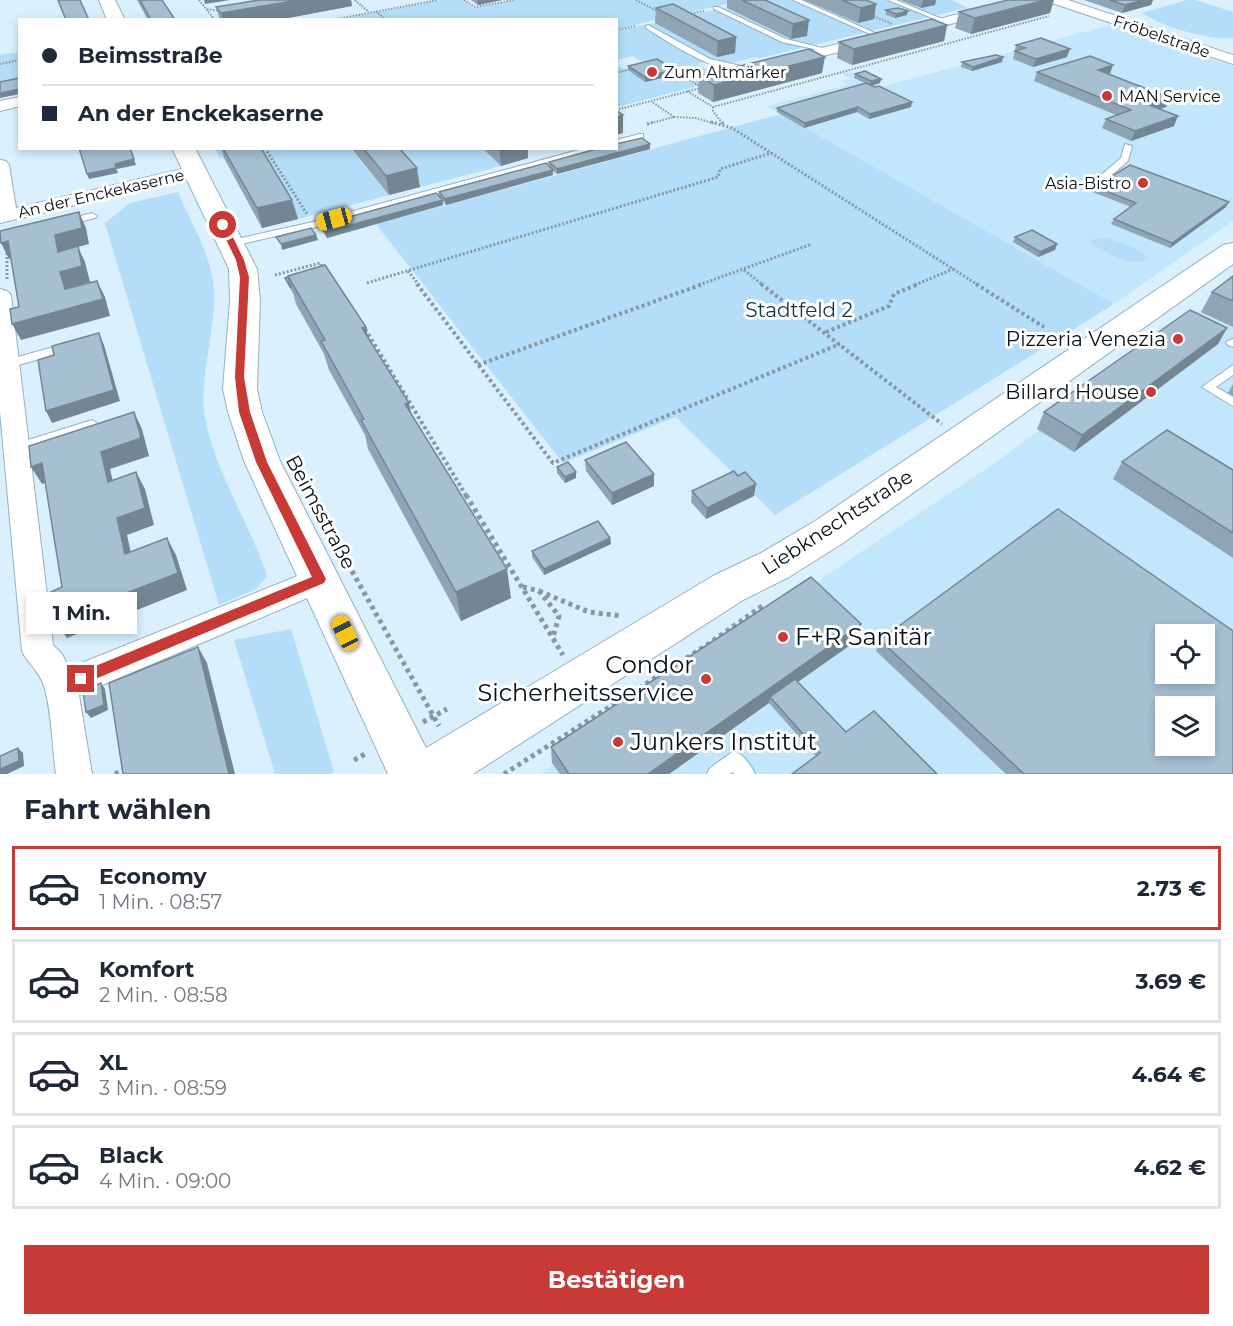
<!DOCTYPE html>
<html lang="de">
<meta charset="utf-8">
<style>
:root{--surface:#fff;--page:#f6f6f7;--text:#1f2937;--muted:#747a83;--line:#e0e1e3;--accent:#c83a36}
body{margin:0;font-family:Montserrat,sans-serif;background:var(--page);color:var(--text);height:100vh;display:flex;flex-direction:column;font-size:22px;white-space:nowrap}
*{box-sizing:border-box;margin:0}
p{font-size:20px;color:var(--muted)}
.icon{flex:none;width:33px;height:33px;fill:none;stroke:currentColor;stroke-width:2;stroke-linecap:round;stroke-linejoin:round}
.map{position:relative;height:774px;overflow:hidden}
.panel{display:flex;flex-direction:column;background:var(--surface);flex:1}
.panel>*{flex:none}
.guide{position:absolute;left:18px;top:18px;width:600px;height:132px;border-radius:0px;box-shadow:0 3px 9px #0003;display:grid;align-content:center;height:132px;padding:0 24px;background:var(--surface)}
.fabs{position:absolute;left:1155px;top:624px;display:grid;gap:12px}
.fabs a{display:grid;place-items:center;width:60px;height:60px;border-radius:0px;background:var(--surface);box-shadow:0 3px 9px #0003;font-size:30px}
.end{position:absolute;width:27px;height:27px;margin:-14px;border:8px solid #c83a36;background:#fff;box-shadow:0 0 0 3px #fff}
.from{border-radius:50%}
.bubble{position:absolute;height:42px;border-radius:0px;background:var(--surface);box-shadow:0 3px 9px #0003;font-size:20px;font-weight:700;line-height:42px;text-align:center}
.car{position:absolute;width:18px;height:36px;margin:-18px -9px;border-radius:8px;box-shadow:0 0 4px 2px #0007;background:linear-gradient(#f5c518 24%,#345 0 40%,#f5c518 0 76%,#345 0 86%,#f5c518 0)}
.guide b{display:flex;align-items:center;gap:21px;height:57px;font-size:22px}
.guide b+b{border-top:2px solid var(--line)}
.guide i{width:15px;height:15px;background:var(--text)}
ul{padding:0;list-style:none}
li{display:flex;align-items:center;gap:18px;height:84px;margin:0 12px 9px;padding:0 12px;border:3px solid var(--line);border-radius:0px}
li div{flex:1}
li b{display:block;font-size:22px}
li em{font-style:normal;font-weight:700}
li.active{border-color:var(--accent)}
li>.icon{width:54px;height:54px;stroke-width:1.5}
h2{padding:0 24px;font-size:27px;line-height:72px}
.cta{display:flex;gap:12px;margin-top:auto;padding:12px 24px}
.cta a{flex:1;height:69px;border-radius:0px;background:var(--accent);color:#fff;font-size:24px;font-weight:700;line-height:69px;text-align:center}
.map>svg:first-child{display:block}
.built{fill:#c2e6fc;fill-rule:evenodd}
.green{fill:#b3ddf8;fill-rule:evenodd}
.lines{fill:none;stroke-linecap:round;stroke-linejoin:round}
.lane-casing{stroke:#96b0c2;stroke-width:2}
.street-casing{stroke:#96b0c2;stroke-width:2}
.secondary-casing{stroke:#96b0c2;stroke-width:2}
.path-far3{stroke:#8798a3;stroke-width:2;stroke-dasharray:1.5 1.5;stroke-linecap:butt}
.path-far2{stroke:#8798a3;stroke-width:3;stroke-dasharray:2 2;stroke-linecap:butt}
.path-far1{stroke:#8798a3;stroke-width:4;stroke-dasharray:3 3;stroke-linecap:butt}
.path{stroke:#8798a3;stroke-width:5;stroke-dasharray:4 4;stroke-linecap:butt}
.lane{fill:#fff;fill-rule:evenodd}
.street{fill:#fff;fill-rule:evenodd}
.secondary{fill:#fff;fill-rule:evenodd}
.wall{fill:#8fa5b5}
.shaded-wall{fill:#748693}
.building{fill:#a6c0d2;stroke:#748693;stroke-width:1.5;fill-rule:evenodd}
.route{fill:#c83a36}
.poi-dot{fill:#c83a36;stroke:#fff;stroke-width:2}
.labels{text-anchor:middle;stroke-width:6;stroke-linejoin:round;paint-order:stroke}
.far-street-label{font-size:16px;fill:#071016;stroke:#fff}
.far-poi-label{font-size:16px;fill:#071016;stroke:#fff;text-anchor:start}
.park-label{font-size:20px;fill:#163445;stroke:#fff}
.poi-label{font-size:20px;fill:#071016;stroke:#fff;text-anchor:end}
.street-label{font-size:20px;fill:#071016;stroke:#fff}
.near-poi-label{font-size:24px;fill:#071016;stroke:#fff;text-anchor:start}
</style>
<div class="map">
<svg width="1233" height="774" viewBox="0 0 1233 774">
<rect width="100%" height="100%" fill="#daf0fe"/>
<g class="built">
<polygon points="1110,25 1233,66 1233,221 1114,304 766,106 847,85 841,81 851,79 842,74 847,72 880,83 866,88 870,90"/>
<path d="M1233 285V774H541L855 556 995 463 1185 323ZM1166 634H1204V674H1166ZM1166 706H1204V746H1166Z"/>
</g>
<g class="green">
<polygon points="441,0 462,0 474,8 517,0 744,0 617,29 616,20 338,20"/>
<path d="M760 0H900L921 8 923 0H952L974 11 962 9 760 58 756 57 731 63C724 60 722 62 716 61 705 60 702 51 690 53L704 62 697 64 724 79 617 107 616 65 624 69 645 64 633 56 617 60V31ZM728 9 806 36 791 39Z"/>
<path d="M1187 0H1195L1233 12V38C1207 40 1163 27 1142 13Z"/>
<polygon points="19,52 19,82 0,85 0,55"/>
<polygon points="781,114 1114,304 775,515 676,417 563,463 376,224"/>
<polygon points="215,149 351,149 389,195 298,219 256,151 220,158"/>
<polygon points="386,149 482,149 501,166 420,187"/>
<path d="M178 192C191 223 212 256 214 290 216 334 197 379 206 423 218 477 250 524 267 576L256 589 219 605 105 223 130 203Z"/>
<path d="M1102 238C1116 240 1140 247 1148 259 1127 267 1110 254 1092 244L1093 239Z"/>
<polygon points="291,629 334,772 331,774 275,774 234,640"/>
</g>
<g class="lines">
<g class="lane-casing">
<g id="lane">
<polygon points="793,0 801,0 884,37 879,38"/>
<polygon points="888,0 896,0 947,21 942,22"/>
<polygon points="714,7 718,7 786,39 831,50 828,52 782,42 714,9"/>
<path d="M648 25 710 59 750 68C725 81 667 41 646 28V26Z"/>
<polygon points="640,134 643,134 643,138 616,145 616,140"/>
<polygon points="1125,144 1132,146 1128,161 1100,185 1094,185 1094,181 1121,158"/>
<polygon points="586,148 601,148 317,227 232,246 227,243 232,240 313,222"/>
<polygon points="92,213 97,216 95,218 68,225 63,222 65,220"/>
<polygon points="1233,339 1233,347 1228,345 1226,343 1228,341"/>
<polygon points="67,343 73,347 71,350 8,368 2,364 4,361"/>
<polygon points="1233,365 1233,375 1216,387 1233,397 1233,406 1202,387"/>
<polygon points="92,420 98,424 96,427 17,453 12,451 11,448 12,445"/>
<path d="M734 751C744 755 751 765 755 774H734L733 772 730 774H707L710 768Z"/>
</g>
</g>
<g class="street-casing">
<g id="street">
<polygon points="1015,0 1036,0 1034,3 907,35 900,31 902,28"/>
<polygon points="1050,0 1068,0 1233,55 1233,64 1052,3"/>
<polygon points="871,36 876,37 878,40 876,43 785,65 778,61 780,58"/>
<polygon points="20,97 20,106 0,111 0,101"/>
<polygon points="0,160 6,161 9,165 16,208 195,166 201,167 204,171 201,175 0,223"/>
<path d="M0 289 7 291 11 295 53 645 62 654 69 668 320 567 331 570 335 579 331 588 79 695 92 774H56C52 747 52 712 44 686 40 672 28 664 22 651L0 411Z"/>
</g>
</g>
<g class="secondary-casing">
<g id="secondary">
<polygon points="99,0 115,0 125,20 107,20"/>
<polygon points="172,148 195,148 257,269 260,300 257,389 262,412 280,461 426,748 713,576 761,553 815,521 1223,245 1233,243 1233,264 843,543 789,577 743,600 473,774 388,774 244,461 228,412 223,389 230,300 229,269"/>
</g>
</g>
<g class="path-far3">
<polyline points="199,0 215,20"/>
<polyline points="355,0 369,12"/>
<polyline points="464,0 475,7 514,0"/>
<polyline points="636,0 659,12"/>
<polyline points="207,9 220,11"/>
<polyline points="376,11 386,20"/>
<polyline points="688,14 704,11"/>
<polyline points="871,15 892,24"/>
<polyline points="332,20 438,0"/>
<polyline points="616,30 636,26"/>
<polyline points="0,64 20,60"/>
<polyline points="672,69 701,87"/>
<polyline points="616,73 631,69"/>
<polyline points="687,91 713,107 1049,16"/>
<polyline points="713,107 713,111 723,124"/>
<polyline points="616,110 701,88"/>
<polyline points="674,117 696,118 716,124"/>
<polyline points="648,124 674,117 651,101"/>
</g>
<g class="path-far2">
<polyline points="711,122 732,128 978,285"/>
<polyline points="722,122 724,125"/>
<polyline points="647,124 654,122"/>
<polyline points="265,148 307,214"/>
<polyline points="7,253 7,281"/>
<polyline points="744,270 763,285"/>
<polyline points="408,271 419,285"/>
<polyline points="275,275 320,263 323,268"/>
<polyline points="367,283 718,177 720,169 771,153"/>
<polyline points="699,285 812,244"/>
<polyline points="915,285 953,269"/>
</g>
<g class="path-far1">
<polyline points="417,284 553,463 840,344"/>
<polyline points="761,284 942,424"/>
<polyline points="976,284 1044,327"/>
<polyline points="365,329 467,497"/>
<polyline points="826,332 889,306 894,294 919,284"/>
<polyline points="478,365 703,284"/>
</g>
<g class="path">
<polyline points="466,495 563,655"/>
<polyline points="352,571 439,726"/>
<polyline points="523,587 539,591 559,616 553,637"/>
<polyline points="539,591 589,612 622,616"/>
<polyline points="130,613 133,630"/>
<polyline points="423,722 447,709"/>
<polyline points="354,760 367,753"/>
<polyline points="115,774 125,769"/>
<polyline points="504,774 707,645 765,604"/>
</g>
<use href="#lane" class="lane"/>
<use href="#street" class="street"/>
<use href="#secondary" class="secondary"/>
</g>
<g class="wall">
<polygon points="137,0 162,0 174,20 148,20"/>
<polygon points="259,0 351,0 352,6 277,20 220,20 216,7"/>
<polygon points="471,0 502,0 478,5"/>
<polygon points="727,0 765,0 807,36 791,39 727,8"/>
<polygon points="804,0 866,0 876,4 874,19 858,23"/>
<polygon points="900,0 936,0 935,5 921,8"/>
<polygon points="1084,0 1153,0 1151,5 1122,13"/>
<polygon points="656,8 736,37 735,53 717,57 655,23"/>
<polygon points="886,10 907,15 895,18 886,15"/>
<polygon points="959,12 1050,13 971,34 955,28"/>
<polygon points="947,25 944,41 852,65 837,58 839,42"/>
<polygon points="1016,45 1067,57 1033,67 1013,59"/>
<polygon points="1003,57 1002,62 972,71 961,67 962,62"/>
<polygon points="628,66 674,75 645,82 628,70"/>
<polygon points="1037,72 1110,74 1170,98 1166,107 1160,109 1174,126 1131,141 1102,128 1106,119 1116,115 1034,81"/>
<polygon points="822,73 713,102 698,93 699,76"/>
<polygon points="855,74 881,79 880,83 872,86 911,107 869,119 857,112 804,128 777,112 777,108 865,83 854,78"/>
<polygon points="650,144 650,149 557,174 553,171 553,175 446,205 443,201 443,205 327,238 322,230 320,225 439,196 439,192 549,167 549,162"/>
<polygon points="221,148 261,148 292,200 298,219 262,228 224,158"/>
<polygon points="351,148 399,148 420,187 389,195"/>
<polygon points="482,148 528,148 528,158 501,166"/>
<polygon points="1104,181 1226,207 1170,248 1111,224 1114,219 1131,207 1082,188 1083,182"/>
<polygon points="1015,237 1057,244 1055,250 1038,257 1013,242"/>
<polygon points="1233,276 1233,327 1201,312 1212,292"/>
<polygon points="288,277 368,338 411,413 511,598 461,621 368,449 365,435 329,370 324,354 296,304 293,293 287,283 285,278"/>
<polygon points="1227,328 1218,344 1074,452 1037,429 1044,412"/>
<polygon points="1233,384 1233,396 1228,393"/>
<polygon points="585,460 654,486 612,505 586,471"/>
<polygon points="1122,462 1233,470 1233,558 1113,479"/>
<polygon points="557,467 576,472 576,478 565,483 557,473"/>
<polygon points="692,491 754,496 706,519 691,502"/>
<polygon points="610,538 611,544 544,575 532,557 532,551"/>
<polygon points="880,640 1233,774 1006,774 876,651"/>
<polygon points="856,641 798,682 846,732 816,756 769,703 669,774 560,774 552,763 551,747"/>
</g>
<g class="shaded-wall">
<polygon points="204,0 230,0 205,4"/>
<polygon points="299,0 351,0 352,6 277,20 223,20 221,13"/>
<polygon points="477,0 502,0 478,5"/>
<polygon points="923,0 936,0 935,5 921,8"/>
<polygon points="1046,0 1054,0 1050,13 971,34 975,18"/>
<polygon points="1143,0 1153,0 1151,5 1122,13 1125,5"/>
<polygon points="876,4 874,19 858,23 861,8"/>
<polygon points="908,11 907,15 895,18 896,14"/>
<polygon points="809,20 807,36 791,39 793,24"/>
<polygon points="947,25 944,41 852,65 854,49"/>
<polygon points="736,37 735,53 717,57 718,41"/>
<polygon points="1070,49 1067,57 1033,67 1036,59"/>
<polygon points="825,57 822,73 713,102 714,85"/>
<polygon points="1003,57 1002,62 972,71 973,67"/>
<polygon points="1113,65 1110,74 1098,70"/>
<polygon points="674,70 674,75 645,82 645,77"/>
<polygon points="881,79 880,83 870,86 871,81"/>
<polygon points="20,89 20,94 0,98 0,93"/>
<polygon points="1170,98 1166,107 1145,114 1149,105"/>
<polygon points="912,102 911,107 869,119 870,114"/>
<polygon points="858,107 857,112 804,128 805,123"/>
<polygon points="623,115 623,133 616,135 616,117"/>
<polygon points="1178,116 1174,126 1131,141 1135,131"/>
<polygon points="650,144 650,149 557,174 557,169"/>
<polygon points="499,148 528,148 528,158 501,166"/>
<polygon points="134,159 136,165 117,169 115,164"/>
<polygon points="116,168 118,173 89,179 87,174"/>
<polygon points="417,168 420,187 389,195 386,176"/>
<polygon points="553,170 553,175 446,205 445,199"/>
<polygon points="292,200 298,219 262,228 257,208"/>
<polygon points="443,200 443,205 327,238 325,232"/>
<polygon points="1229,202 1226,207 1170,248 1172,243"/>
<polygon points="79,212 86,228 89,244 78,247 85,262 90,282 68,288 73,305 65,289 60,272 55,235"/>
<polygon points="316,235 318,240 282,250 281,244"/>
<polygon points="8,241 16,257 9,259 1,243"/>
<polygon points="1057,244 1055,250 1038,257 1040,252"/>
<polygon points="97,281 105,297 110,316 21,340 12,324"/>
<polygon points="366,327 372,356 362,328"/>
<polygon points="1227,328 1218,344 1074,452 1082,435"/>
<polygon points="99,333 104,345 120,401 52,423 46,411"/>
<polygon points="409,403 415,432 405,404"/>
<polygon points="134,412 142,429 149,456 110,469 117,499 108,482 101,452"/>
<polygon points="42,463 52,480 42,484 31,467"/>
<polygon points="136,472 145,489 154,525 127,535 135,571 125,554 117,518"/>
<polygon points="576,472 576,478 565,483 565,477"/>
<polygon points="654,474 654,486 612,505 612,493"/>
<polygon points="756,484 754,496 706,519 707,508"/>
<polygon points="167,538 176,555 187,590 67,638 55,621"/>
<polygon points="610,538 611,544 544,575 544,569"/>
<polygon points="507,569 511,598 461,621 456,592"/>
<polygon points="861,624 856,641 772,700 770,697 769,703 669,774 648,774"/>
<polygon points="198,647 207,663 235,774 229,774"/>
<polygon points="101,683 105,689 108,710 91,718 86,712"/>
<polygon points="18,748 23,753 24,766 7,774 0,774 0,769"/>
</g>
<g class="building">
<polygon points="58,0 80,0 89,20 66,20"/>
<polygon points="140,0 162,0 174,18 167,20 151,20"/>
<polygon points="259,0 299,0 221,13 216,7"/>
<polygon points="742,0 765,0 809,20 793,24"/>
<polygon points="842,0 866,0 876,4 861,8"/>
<polygon points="1008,0 1046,0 975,18 959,12"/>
<polygon points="1110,0 1143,0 1125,5"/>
<polygon points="673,4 736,37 718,41 656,8"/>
<polygon points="898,8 908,11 896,14 886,10"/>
<polygon points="932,19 947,25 854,49 839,42"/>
<polygon points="1041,38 1070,49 1036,59 1015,51 1025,48 1016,45"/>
<polygon points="809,49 825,57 714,85 699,76"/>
<polygon points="996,55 1003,57 973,67 962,62"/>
<polygon points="1090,56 1113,65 1098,70 1170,98 1149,105 1178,116 1135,131 1106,119 1131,110 1037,72"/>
<polygon points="657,59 674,70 645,77 628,66"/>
<polygon points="865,71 881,79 871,81 855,74"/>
<polygon points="20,78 20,89 0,93 0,82"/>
<polygon points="866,83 875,87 879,86 912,102 870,114 858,107 805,123 777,108"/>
<polygon points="616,110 623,115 616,117"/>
<polygon points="642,138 650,144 557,169 549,162 600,148 616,148 616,144"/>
<polygon points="79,148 130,148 134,159 115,164 116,168 87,174"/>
<polygon points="223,148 261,148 292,200 257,208"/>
<polygon points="363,148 399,148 417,168 386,176"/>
<polygon points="546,163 553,170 445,199 439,192"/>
<polygon points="1130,165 1229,202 1172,243 1114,219 1136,203 1083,182 1094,176 1104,181"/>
<polygon points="436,193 443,200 325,232 320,225"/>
<polygon points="79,212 82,228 55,235 58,252 78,246 82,266 60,272 65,289 97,281 103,299 12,324 10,309 19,307 8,241 1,243 0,231"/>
<polygon points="311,228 316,235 281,244 276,237"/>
<polygon points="1032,230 1057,244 1040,252 1015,237"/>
<polygon points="325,265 366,327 362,328 409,403 405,404 507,569 456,592 361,420 364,419 321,341 325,340 288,276"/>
<polygon points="1233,276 1233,301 1212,292"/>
<polygon points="288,277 291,288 285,278"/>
<polygon points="1190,310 1227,328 1082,435 1044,412"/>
<polygon points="99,333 114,390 46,411 38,360 54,355 52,346"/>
<polygon points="134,412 141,438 101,452 108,482 136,472 145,508 117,518 125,554 167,538 178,573 55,621 51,592 62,587 42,463 31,467 29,446"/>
<polygon points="1167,430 1233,470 1233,533 1122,462"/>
<polygon points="626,442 654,474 612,493 585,460"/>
<polygon points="568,462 576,472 565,477 557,467"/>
<polygon points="734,471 738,476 745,472 756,484 707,508 692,491"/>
<path d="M1058 509 1233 631V774H1024L880 640ZM1166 634H1204V674H1166ZM1166 706H1204V746H1166Z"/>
<polygon points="598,521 610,538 544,569 532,551"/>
<polygon points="811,577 861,624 648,774 569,774 551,747"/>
<polygon points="198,647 229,774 123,774 109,683"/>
<polygon points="795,679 846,732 874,711 937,774 792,774 820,753 770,697"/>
<polygon points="101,683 104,705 86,712 83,691"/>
<polygon points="18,748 19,761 0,769 0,756"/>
</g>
<polygon class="route" points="223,223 227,225 244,260 249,277 244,377 250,412 267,462 326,579 324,583 81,685 76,683 74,679 76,674 312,577 256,462 239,412 235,377 240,277 236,260 219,225"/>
<g class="poi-dot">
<circle cx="652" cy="72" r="6"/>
<circle cx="1107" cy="96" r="6"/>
<circle cx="1143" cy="183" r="6"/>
<circle cx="1178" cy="339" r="6"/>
<circle cx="1151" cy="392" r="6"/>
<circle cx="783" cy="637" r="6"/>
<circle cx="706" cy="679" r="6"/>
<circle cx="618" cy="742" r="6"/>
</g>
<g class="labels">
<g class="far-street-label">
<text transform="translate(1162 36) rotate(19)" y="6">Fröbelstraße</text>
<text transform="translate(101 193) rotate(-13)" y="6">An der Enckekaserne</text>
</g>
<g class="far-poi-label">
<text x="664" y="78">Zum Altmärker</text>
<text x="1119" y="102">MAN Service</text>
<text x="1131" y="189" text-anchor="end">Asia-Bistro</text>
</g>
<g class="park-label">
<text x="799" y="317">Stadtfeld 2</text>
</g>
<g class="poi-label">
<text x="1166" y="346">Pizzeria Venezia</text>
<text x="1139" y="399">Billard House</text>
</g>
<g class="street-label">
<text transform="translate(321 512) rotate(62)" y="7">Beimsstraße</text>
<text transform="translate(837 522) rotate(-33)" y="7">Liebknechtstraße</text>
</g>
<g class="near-poi-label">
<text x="795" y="645">F+R Sanitär</text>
<text x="694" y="673" text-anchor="end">Condor<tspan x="694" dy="28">Sicherheitsservice</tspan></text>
<text x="630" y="750">Junkers Institut</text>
</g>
</g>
</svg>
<div class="fabs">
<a><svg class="icon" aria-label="locate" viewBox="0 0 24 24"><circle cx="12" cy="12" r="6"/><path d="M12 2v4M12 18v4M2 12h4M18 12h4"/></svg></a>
<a><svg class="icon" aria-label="layers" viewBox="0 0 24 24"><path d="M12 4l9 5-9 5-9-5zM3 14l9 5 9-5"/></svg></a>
</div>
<i class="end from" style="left:223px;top:225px"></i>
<i class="end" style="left:81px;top:679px"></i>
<div class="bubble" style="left:26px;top:592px;width:111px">1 Min.</div>
<i class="car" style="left:334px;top:219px;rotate:255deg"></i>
<i class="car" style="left:345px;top:633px;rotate:334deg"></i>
<div class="guide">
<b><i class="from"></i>Beimsstraße</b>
<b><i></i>An der Enckekaserne</b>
</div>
</div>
<section class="panel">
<h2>Fahrt wählen</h2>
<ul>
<li class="active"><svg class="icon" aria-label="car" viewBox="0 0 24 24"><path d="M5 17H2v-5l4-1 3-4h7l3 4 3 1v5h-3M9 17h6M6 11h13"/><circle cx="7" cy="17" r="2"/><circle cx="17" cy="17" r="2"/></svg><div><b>Economy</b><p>1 Min. · 08:57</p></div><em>2.73 €</em></li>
<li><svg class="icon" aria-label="car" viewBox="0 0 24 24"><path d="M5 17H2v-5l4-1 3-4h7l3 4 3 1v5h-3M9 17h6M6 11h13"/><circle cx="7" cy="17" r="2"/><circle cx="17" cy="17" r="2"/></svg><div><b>Komfort</b><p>2 Min. · 08:58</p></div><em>3.69 €</em></li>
<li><svg class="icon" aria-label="car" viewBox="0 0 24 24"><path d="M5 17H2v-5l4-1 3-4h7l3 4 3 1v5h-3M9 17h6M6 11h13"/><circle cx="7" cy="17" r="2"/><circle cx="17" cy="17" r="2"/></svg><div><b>XL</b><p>3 Min. · 08:59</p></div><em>4.64 €</em></li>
<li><svg class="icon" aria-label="car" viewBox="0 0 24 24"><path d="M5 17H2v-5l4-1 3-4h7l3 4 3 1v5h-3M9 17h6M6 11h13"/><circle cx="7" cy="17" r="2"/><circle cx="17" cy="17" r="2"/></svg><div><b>Black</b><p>4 Min. · 09:00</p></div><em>4.62 €</em></li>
</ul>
<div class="cta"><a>Bestätigen</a></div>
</section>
